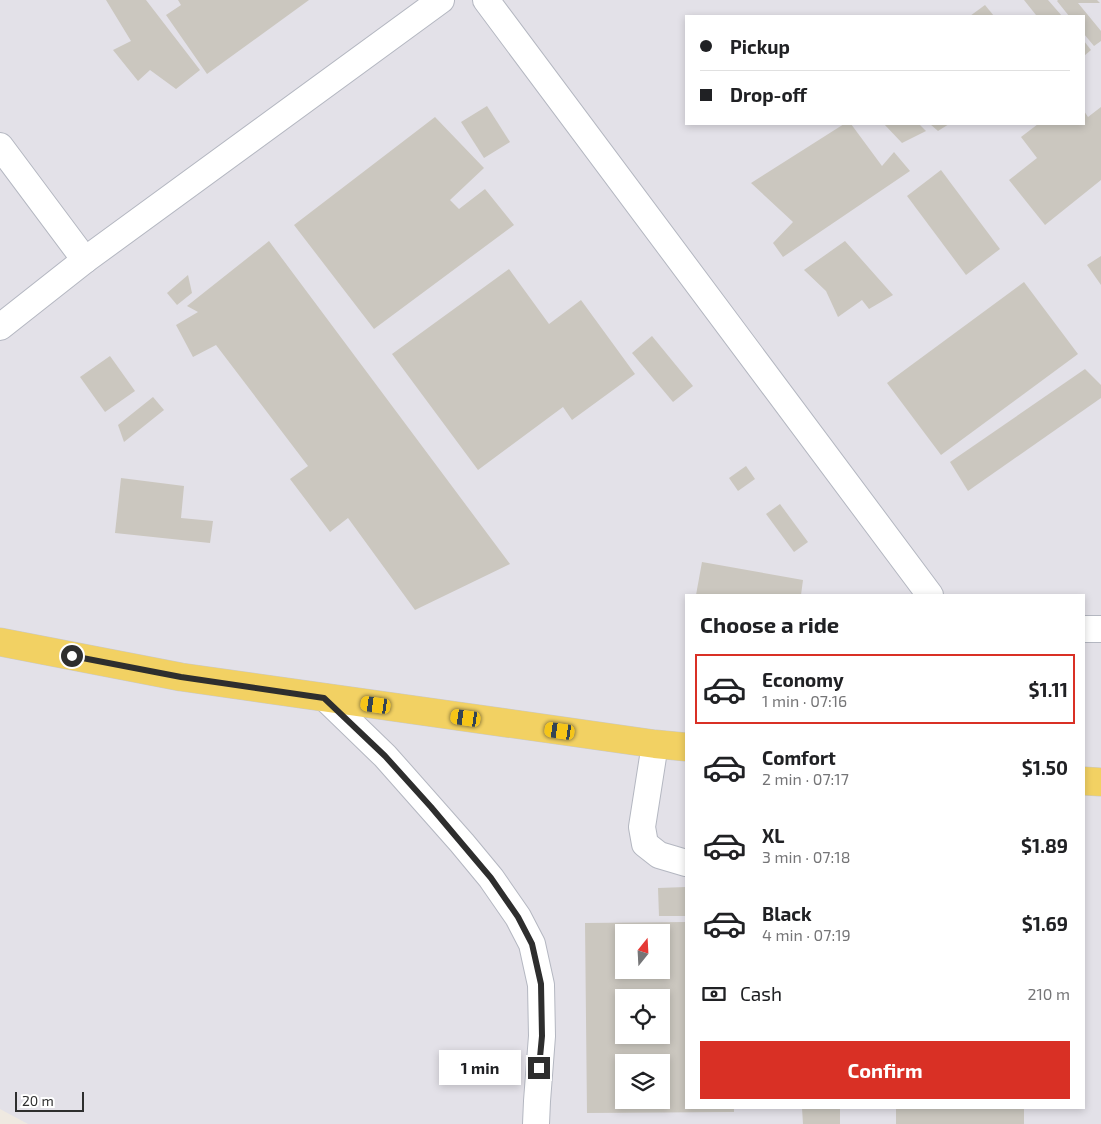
<!DOCTYPE html>
<meta charset="utf-8">
<style>
:root{--surface:#fff;--page:#f2f2f2;--text:#202124;--muted:#757577;--line:#e0e0e0;--accent:#d93025}
body{margin:0;font-family:"Exo 2",sans-serif;background:var(--page);color:var(--text);height:100vh;display:flex;flex-direction:column;font-size:19px;white-space:nowrap}
*{box-sizing:border-box;margin:0}
p{font-size:16px;color:var(--muted)}
.icon{flex:none;width:28px;height:28px;fill:none;stroke:currentColor;stroke-width:2;stroke-linecap:round;stroke-linejoin:round}
.map{position:relative;flex:1;overflow:hidden}
.sheet{position:absolute;left:685px;top:594px;width:400px;height:515px;display:flex;flex-direction:column;background:var(--surface);border-radius:0px;box-shadow:0 2px 8px #0003}
.sheet>*{flex:none}
.hud{position:absolute;left:685px;top:15px;width:400px;height:110px;border-radius:0px;box-shadow:0 2px 8px #0003;display:grid;align-content:center;height:110px;padding:0 15px;background:var(--surface)}
.needle{width:32px;rotate:18deg}
.controls{position:absolute;left:615px;top:924px;display:grid;gap:10px}
.controls a{display:grid;place-items:center;width:55px;height:55px;border-radius:0px;background:var(--surface);box-shadow:0 2px 8px #0003;font-size:25px}
.scale{position:absolute;left:15px;bottom:12px;width:69px;box-sizing:border-box;padding-left:5px;border:2px solid #2e2e2e;border-top:0;font-size:14px;line-height:18px;white-space:nowrap;color:#2e2e2e;-webkit-text-stroke:4px #fff;paint-order:stroke}
.end{position:absolute;width:22px;height:22px;margin:-11px;border:6px solid #2e2e2e;background:#fff;box-shadow:0 0 0 2px #fff}
.from{border-radius:50%}
.bubble{position:absolute;height:35px;border-radius:0px;background:var(--surface);box-shadow:0 2px 8px #0003;font-size:16px;font-weight:700;line-height:35px;text-align:center}
.car{position:absolute;width:15px;height:30px;margin:-15px -8px;border-radius:6px;box-shadow:0 0 4px 1px #0007;background:linear-gradient(#f5c518 24%,#345 0 40%,#f5c518 0 76%,#345 0 86%,#f5c518 0)}
.hud b{display:flex;align-items:center;gap:18px;height:48px;font-size:19px}
.hud b+b{border-top:1px solid var(--line)}
.hud i{width:12px;height:12px;background:var(--text)}
ul{padding:0;list-style:none}
li{display:flex;align-items:center;gap:15px;height:70px;margin:0 10px 8px;padding:0 5px;border:2px solid transparent;border-radius:0px}
li div{flex:1}
li b{display:block;font-size:19px}
li em{font-style:normal;font-weight:700}
li.selected{border-color:var(--accent)}
li>.icon{width:45px;height:45px;stroke-width:1.5}
h2{padding:0 15px;font-size:22px;line-height:60px}
.pay{display:flex;align-items:center;gap:12px;height:55px;padding:0 15px;font-size:19px}
.pay p{margin-inline-start:auto}
.action{display:flex;gap:10px;margin-top:auto;padding:10px 15px}
.action a{flex:1;height:58px;border-radius:0px;background:var(--accent);color:#fff;font-size:20px;font-weight:700;line-height:58px;text-align:center}
.map>svg:first-child{display:block}
.industrial{fill:#e3e1e8;fill-rule:evenodd}
.building{fill:#cbc7bf;fill-rule:evenodd}
.lines{fill:none;stroke-linecap:round;stroke-linejoin:round}
.minor-casing{stroke:#b4b7c1;stroke-width:28}
.major-casing{stroke:#c9c9c9;stroke-width:29}
.minor{stroke:#fff;stroke-width:26}
.major{stroke:#f2d163;stroke-width:28}
.route{stroke:#2e2e2e;stroke-width:6}
</style>
<div class="map">
<svg width="1101" height="1124" viewBox="0 0 1101 1124">
<rect width="100%" height="100%" fill="#efe9e1"/>
<path class="industrial" d="M0 0H1101V1124H28L0 1109ZM686 16H1084V124H686ZM686 595H1084V1108H686ZM624 932H661V970H624ZM624 998H661V1035H624ZM624 1062H661V1100H624Z"/>
<g class="building">
<polygon points="106,0 146,0 200,70 176,89 150,70 138,81 113,50 131,41"/>
<polygon points="178,0 309,0 207,74 166,15 181,5"/>
<polygon points="1024,0 1048,0 1062,16 1034,16 1036,15"/>
<polygon points="1058,0 1097,0 1100,3 1078,3 1101,31 1101,41 1094,46 1084,34 1084,16 1069,16 1057,1"/>
<polygon points="985,5 994,16 970,16"/>
<polygon points="1084,41 1091,50 1084,56"/>
<polygon points="487,106 510,142 484,158 461,122"/>
<polygon points="1101,107 1101,180 1045,225 1009,180 1037,158 1021,137 1038,124 1084,124 1084,111 1088,117"/>
<polygon points="435,117 484,168 450,200 459,209 485,189 514,225 374,329 294,225"/>
<polygon points="844,124 851,124 882,166 894,152 910,171 783,257 773,243 793,222 751,183"/>
<polygon points="884,124 919,124 926,131 902,143"/>
<polygon points="930,124 949,124 938,131"/>
<polygon points="941,170 1000,249 966,275 907,196"/>
<polygon points="269,241 510,564 415,610 348,518 330,532 290,479 308,466 216,345 193,357 176,325 198,312 187,306"/>
<polygon points="845,241 893,295 869,309 862,300 838,317 826,291 804,270"/>
<polygon points="1101,256 1101,285 1087,265"/>
<polygon points="509,269 549,324 581,300 635,374 572,420 563,407 478,470 392,354"/>
<polygon points="188,275 192,293 177,305 167,293"/>
<polygon points="1024,282 1078,354 941,455 887,383"/>
<polygon points="652,336 693,386 673,402 632,353"/>
<polygon points="110,356 135,391 105,412 80,377"/>
<polygon points="1085,369 1101,385 1101,398 968,491 950,462"/>
<polygon points="153,397 164,410 124,442 118,425"/>
<polygon points="746,466 755,479 738,491 729,478"/>
<polygon points="121,478 184,486 181,518 213,521 210,543 115,533"/>
<polygon points="780,504 808,542 794,552 766,514"/>
<polygon points="702,562 803,580 801,595 696,595"/>
<polygon points="686,887 686,916 659,916 658,888"/>
<path d="M686 922V1108H734V1112L587 1113 585 923ZM624 932H661V970H624ZM624 998H661V1035H624ZM624 1062H661V1100H624Z"/>
<polygon points="802,1108 840,1108 840,1124 803,1124"/>
<rect x="896" y="1108" width="128" height="16"/>
</g>
<g class="lines">
<g class="minor-casing">
<g id="minor">
<polyline points="486,0 930,595"/>
<polyline points="0,146 85,260"/>
<polyline points="0,327 85,260 441,0"/>
<polyline points="1084,629 1101,629"/>
<polyline points="324,697 385,756 462,843 491,878 518,917 532,944 541,985 542,1036 537,1101 536,1124"/>
<polyline points="655,744 642,827 645,844 659,855 686,863"/>
</g>
</g>
<g class="major-casing">
<g id="major">
<polyline points="0,642 181,677 655,744 686,747"/>
<polyline points="1084,781 1101,782"/>
</g>
</g>
<use href="#minor" class="minor"/>
<use href="#major" class="major"/>
</g>
<g class="lines">
<polyline class="route" points="72,656 181,677 324,698 385,756 431,807 491,878 518,917 532,944 541,984 542,1036 539,1068"/>
</g>
</svg>
<div class="controls">
<a><svg class="needle" viewBox="-14 -14 28 28"><path d="M0-13l5 13h-10z" fill="#e53935"/><path d="M0 13l5-13h-10z" fill="#757577"/></svg></a>
<a><svg class="icon" aria-label="locate" viewBox="0 0 24 24"><circle cx="12" cy="12" r="6"/><path d="M12 2v4M12 18v4M2 12h4M18 12h4"/></svg></a>
<a><svg class="icon" aria-label="layers" viewBox="0 0 24 24"><path d="M12 4l9 5-9 5-9-5zM3 14l9 5 9-5"/></svg></a>
</div>
<div class="scale">20 m</div>
<i class="end from" style="left:72px;top:656px"></i>
<i class="end" style="left:539px;top:1068px"></i>
<div class="bubble" style="left:439px;top:1050px;width:82px">1 min</div>
<i class="car" style="left:376px;top:705px;rotate:278deg"></i>
<i class="car" style="left:466px;top:718px;rotate:278deg"></i>
<i class="car" style="left:560px;top:731px;rotate:278deg"></i>
<div class="hud">
<b><i class="from"></i>Pickup</b>
<b><i></i>Drop-off</b>
</div>
<section class="sheet">
<h2>Choose a ride</h2>
<ul>
<li class="selected"><svg class="icon" aria-label="car" viewBox="0 0 24 24"><path d="M5 17H2v-5l4-1 3-4h7l3 4 3 1v5h-3M9 17h6M6 11h13"/><circle cx="7" cy="17" r="2"/><circle cx="17" cy="17" r="2"/></svg><div><b>Economy</b><p>1 min · 07:16</p></div><em>$1.11</em></li>
<li><svg class="icon" aria-label="car" viewBox="0 0 24 24"><path d="M5 17H2v-5l4-1 3-4h7l3 4 3 1v5h-3M9 17h6M6 11h13"/><circle cx="7" cy="17" r="2"/><circle cx="17" cy="17" r="2"/></svg><div><b>Comfort</b><p>2 min · 07:17</p></div><em>$1.50</em></li>
<li><svg class="icon" aria-label="car" viewBox="0 0 24 24"><path d="M5 17H2v-5l4-1 3-4h7l3 4 3 1v5h-3M9 17h6M6 11h13"/><circle cx="7" cy="17" r="2"/><circle cx="17" cy="17" r="2"/></svg><div><b>XL</b><p>3 min · 07:18</p></div><em>$1.89</em></li>
<li><svg class="icon" aria-label="car" viewBox="0 0 24 24"><path d="M5 17H2v-5l4-1 3-4h7l3 4 3 1v5h-3M9 17h6M6 11h13"/><circle cx="7" cy="17" r="2"/><circle cx="17" cy="17" r="2"/></svg><div><b>Black</b><p>4 min · 07:19</p></div><em>$1.69</em></li>
</ul>
<div class="pay"><svg class="icon" aria-label="cash" viewBox="0 0 24 24"><path d="M3 7h18v10H3z"/><circle cx="12" cy="12" r="2"/></svg>Cash<p>210 m</p></div>
<div class="action"><a>Confirm</a></div>
</section>
</div>
